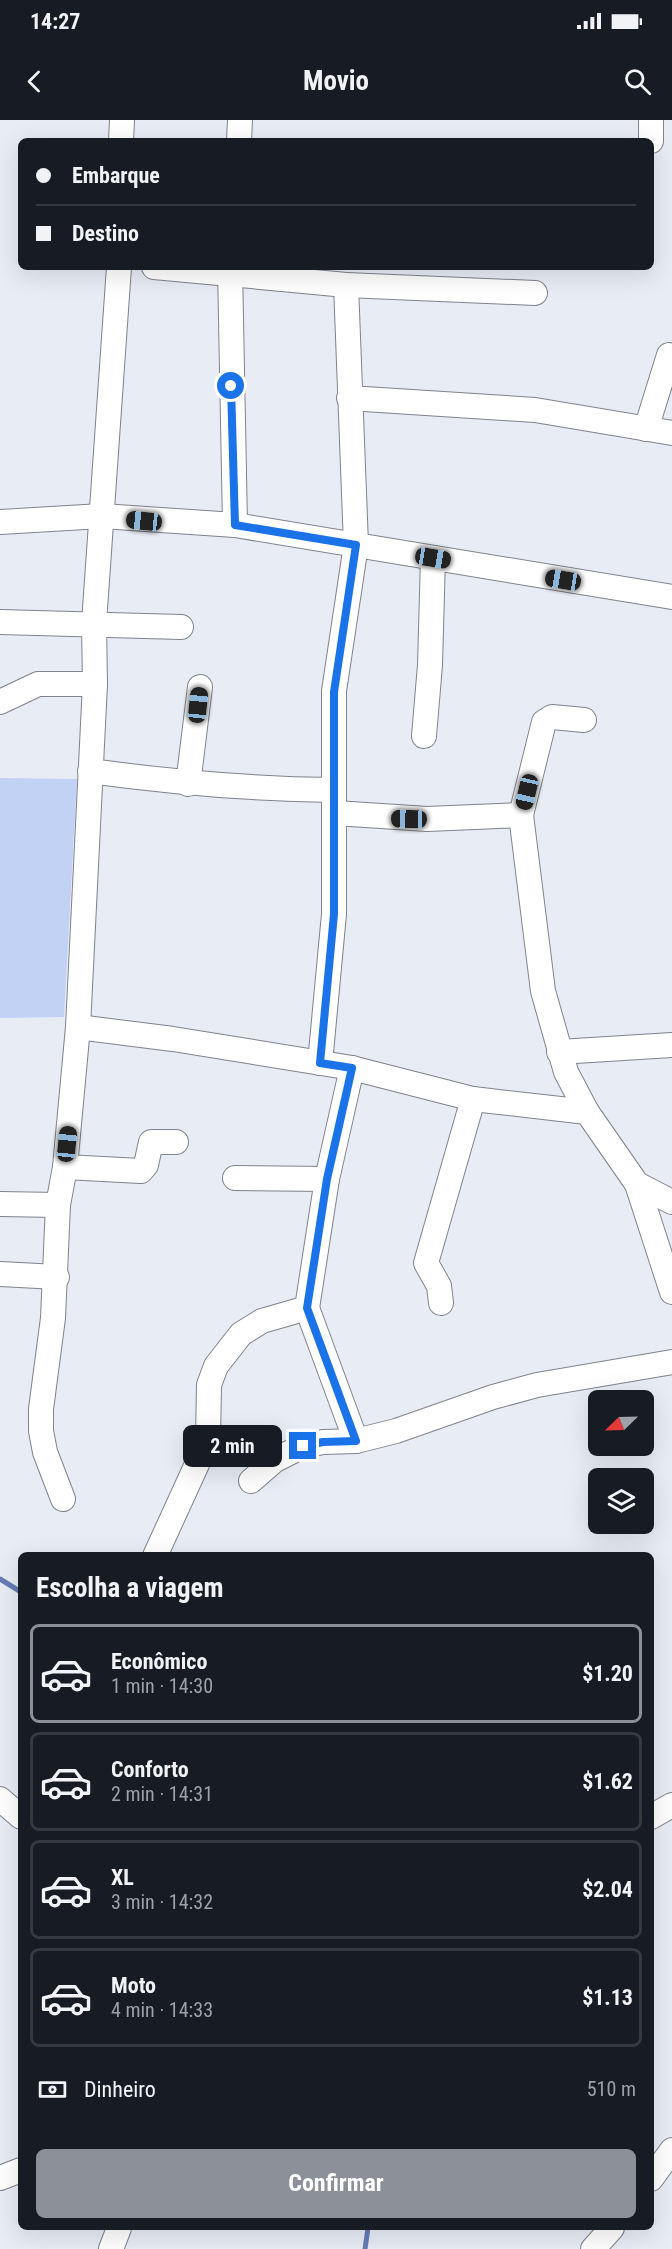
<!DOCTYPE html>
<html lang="pt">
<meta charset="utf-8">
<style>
:root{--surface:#171b24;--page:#20242c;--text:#f1f3f6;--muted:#9ea1a6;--line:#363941;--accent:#8c9099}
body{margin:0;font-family:"Roboto Condensed",sans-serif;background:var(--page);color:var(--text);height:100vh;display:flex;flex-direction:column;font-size:22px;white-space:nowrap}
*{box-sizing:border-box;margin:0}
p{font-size:20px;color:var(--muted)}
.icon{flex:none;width:33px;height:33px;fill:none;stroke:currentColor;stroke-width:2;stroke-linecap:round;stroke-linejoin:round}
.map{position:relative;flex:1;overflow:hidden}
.side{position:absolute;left:18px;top:1432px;width:636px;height:678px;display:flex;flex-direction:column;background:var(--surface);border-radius:9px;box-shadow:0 6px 24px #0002}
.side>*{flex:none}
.banner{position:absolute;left:18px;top:18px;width:636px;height:132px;border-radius:9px;box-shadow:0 6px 24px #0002;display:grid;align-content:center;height:132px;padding:0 18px;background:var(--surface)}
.needle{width:39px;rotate:247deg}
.tools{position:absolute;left:588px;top:1270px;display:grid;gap:12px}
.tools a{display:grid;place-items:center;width:66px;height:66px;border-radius:9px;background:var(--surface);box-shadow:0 6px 24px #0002;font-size:30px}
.end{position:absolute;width:27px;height:27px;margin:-14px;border:8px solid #1a73e8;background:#fff;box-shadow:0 0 0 3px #fff}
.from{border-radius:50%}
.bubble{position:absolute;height:42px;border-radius:9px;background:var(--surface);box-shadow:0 6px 24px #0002;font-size:20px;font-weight:700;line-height:42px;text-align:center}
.car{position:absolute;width:18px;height:36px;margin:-18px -9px;border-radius:8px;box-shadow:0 0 4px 2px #0007;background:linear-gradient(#222 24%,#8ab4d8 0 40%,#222 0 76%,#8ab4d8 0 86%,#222 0)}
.banner b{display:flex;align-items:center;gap:21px;height:57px;font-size:22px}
.banner b+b{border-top:2px solid var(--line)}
.banner i{width:15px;height:15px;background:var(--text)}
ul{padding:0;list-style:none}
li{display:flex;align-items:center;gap:18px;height:99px;margin:0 12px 9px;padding:0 6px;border:3px solid var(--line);border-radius:9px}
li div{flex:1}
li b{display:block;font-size:22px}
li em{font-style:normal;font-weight:700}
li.selected{border-color:var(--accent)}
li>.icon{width:54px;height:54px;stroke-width:1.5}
h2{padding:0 18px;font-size:27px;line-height:72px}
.pay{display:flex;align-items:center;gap:15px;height:66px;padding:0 18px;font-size:22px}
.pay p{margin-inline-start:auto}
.button{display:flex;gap:12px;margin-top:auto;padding:12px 18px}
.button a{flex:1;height:69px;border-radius:9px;background:var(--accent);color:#fff;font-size:24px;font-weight:700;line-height:69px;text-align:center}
.status{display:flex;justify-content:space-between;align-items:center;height:42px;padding:0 30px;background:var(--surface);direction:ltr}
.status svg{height:16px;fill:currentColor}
header{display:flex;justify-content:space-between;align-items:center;height:78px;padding:0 18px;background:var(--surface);font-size:27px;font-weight:700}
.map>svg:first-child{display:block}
.green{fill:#c2d2f4}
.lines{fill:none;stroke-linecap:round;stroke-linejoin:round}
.stream{stroke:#657db4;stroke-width:5}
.minor-casing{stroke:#7f838b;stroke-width:26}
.minor{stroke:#fff;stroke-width:24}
.route{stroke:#1a73e8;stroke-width:8}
</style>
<div class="status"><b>14:27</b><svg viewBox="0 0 49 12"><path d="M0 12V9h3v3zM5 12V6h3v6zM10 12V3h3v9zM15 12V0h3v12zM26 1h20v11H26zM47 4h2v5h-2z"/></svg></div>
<header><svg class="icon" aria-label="back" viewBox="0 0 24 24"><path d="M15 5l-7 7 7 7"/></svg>Movio<svg class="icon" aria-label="search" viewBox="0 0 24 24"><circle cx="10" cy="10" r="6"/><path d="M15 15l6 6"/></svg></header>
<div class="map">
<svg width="672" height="2129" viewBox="0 0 672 2129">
<rect width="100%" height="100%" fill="#e8ecf5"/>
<polygon class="green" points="0,658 77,659 64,897 0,898"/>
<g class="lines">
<g class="stream">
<polyline points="0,1459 21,1472"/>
<polyline points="365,2129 368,2108"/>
</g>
<g class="minor-casing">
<g id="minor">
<polyline points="121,21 122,0"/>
<polyline points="239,21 240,0"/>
<polyline points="651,21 651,0"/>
<polyline points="154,147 346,165 535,173"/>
<polyline points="230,147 235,405"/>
<polyline points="349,278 535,290 672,313"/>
<polyline points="646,309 669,235"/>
<polyline points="0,402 102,396 235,405 672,477"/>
<polyline points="0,502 181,507"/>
<polyline points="0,582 38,564 95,564"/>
<polyline points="424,616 430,545 433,438"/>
<path d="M90 651C171 662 251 669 333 670"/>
<polyline points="188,664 200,567"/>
<polyline points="335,693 427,699 521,695 543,871 566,952 587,992"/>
<polyline points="521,695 544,602 552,597 584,600"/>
<polyline points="78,907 173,919 352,948 473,979 587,992 637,1064 672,1172"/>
<polyline points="559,932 672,925"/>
<polyline points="320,943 334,794 334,571 356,425 346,165"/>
<polyline points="65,1047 141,1051 146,1045 151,1022 176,1022"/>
<polyline points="235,1058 327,1059"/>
<polyline points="637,1064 672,1082"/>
<polyline points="0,1084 58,1085"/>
<polyline points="0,1154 57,1157"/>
<polyline points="441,1183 439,1166 426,1143 473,979"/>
<polyline points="307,1188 356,1321"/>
<polyline points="251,1361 275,1340 303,1326 323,1322 356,1321 396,1311 493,1277 537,1265 672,1242"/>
<polyline points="63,1379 45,1332 41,1311 41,1289 53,1198 58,1085 65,1047 78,907 95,564 94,503 119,147"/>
<polyline points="155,1436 208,1320 209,1265 216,1246 241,1214 262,1201 307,1188 327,1059 352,948"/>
<polyline points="0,1679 21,1697"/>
<polyline points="651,1697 672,1685"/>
<polyline points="0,2058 21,2050"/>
<polyline points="651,2059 672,2030"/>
<polyline points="111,2129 119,2108"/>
<polyline points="593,2129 612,2108"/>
</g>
</g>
<use href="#minor" class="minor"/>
</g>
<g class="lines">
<polyline class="route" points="231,266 235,405 356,425 334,572 334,794 320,943 352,948 327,1059 307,1188 356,1321 323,1322 303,1326"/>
</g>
</svg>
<div class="tools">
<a><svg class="needle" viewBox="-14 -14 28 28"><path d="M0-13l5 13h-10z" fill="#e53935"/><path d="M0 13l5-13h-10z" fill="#9ea1a6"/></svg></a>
<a><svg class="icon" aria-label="layers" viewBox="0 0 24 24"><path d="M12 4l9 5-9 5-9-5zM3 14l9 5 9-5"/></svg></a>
</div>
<i class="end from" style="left:231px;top:266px"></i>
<i class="end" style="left:303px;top:1326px"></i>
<div class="bubble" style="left:183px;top:1305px;width:99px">2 min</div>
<i class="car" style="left:144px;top:401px;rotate:276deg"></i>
<i class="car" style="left:433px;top:438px;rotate:99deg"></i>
<i class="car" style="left:563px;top:460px;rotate:279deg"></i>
<i class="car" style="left:198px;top:585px;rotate:6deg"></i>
<i class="car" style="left:527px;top:672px;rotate:193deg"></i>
<i class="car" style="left:409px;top:699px;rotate:271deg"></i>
<i class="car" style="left:67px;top:1024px;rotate:6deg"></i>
<div class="banner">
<b><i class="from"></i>Embarque</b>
<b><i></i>Destino</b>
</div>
<section class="side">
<h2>Escolha a viagem</h2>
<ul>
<li class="selected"><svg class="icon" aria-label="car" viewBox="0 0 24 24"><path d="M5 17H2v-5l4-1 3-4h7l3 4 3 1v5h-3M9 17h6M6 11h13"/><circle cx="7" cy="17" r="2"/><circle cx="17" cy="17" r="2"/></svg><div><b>Econômico</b><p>1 min · 14:30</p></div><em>$1.20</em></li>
<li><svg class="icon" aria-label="car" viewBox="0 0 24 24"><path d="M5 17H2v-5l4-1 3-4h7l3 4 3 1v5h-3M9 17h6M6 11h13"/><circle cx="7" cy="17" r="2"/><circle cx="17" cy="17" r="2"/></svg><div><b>Conforto</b><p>2 min · 14:31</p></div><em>$1.62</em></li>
<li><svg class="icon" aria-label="car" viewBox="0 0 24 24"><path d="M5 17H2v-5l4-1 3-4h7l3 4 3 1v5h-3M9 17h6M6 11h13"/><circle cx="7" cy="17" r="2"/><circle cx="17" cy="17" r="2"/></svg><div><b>XL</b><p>3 min · 14:32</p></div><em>$2.04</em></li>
<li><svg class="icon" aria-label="car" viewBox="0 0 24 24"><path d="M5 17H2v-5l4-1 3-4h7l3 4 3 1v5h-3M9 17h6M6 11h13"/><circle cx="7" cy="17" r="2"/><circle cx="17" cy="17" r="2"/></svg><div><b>Moto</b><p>4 min · 14:33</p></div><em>$1.13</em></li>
</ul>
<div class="pay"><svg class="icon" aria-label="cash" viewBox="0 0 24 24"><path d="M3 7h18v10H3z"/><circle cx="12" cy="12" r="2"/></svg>Dinheiro<p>510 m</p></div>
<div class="button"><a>Confirmar</a></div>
</section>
</div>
